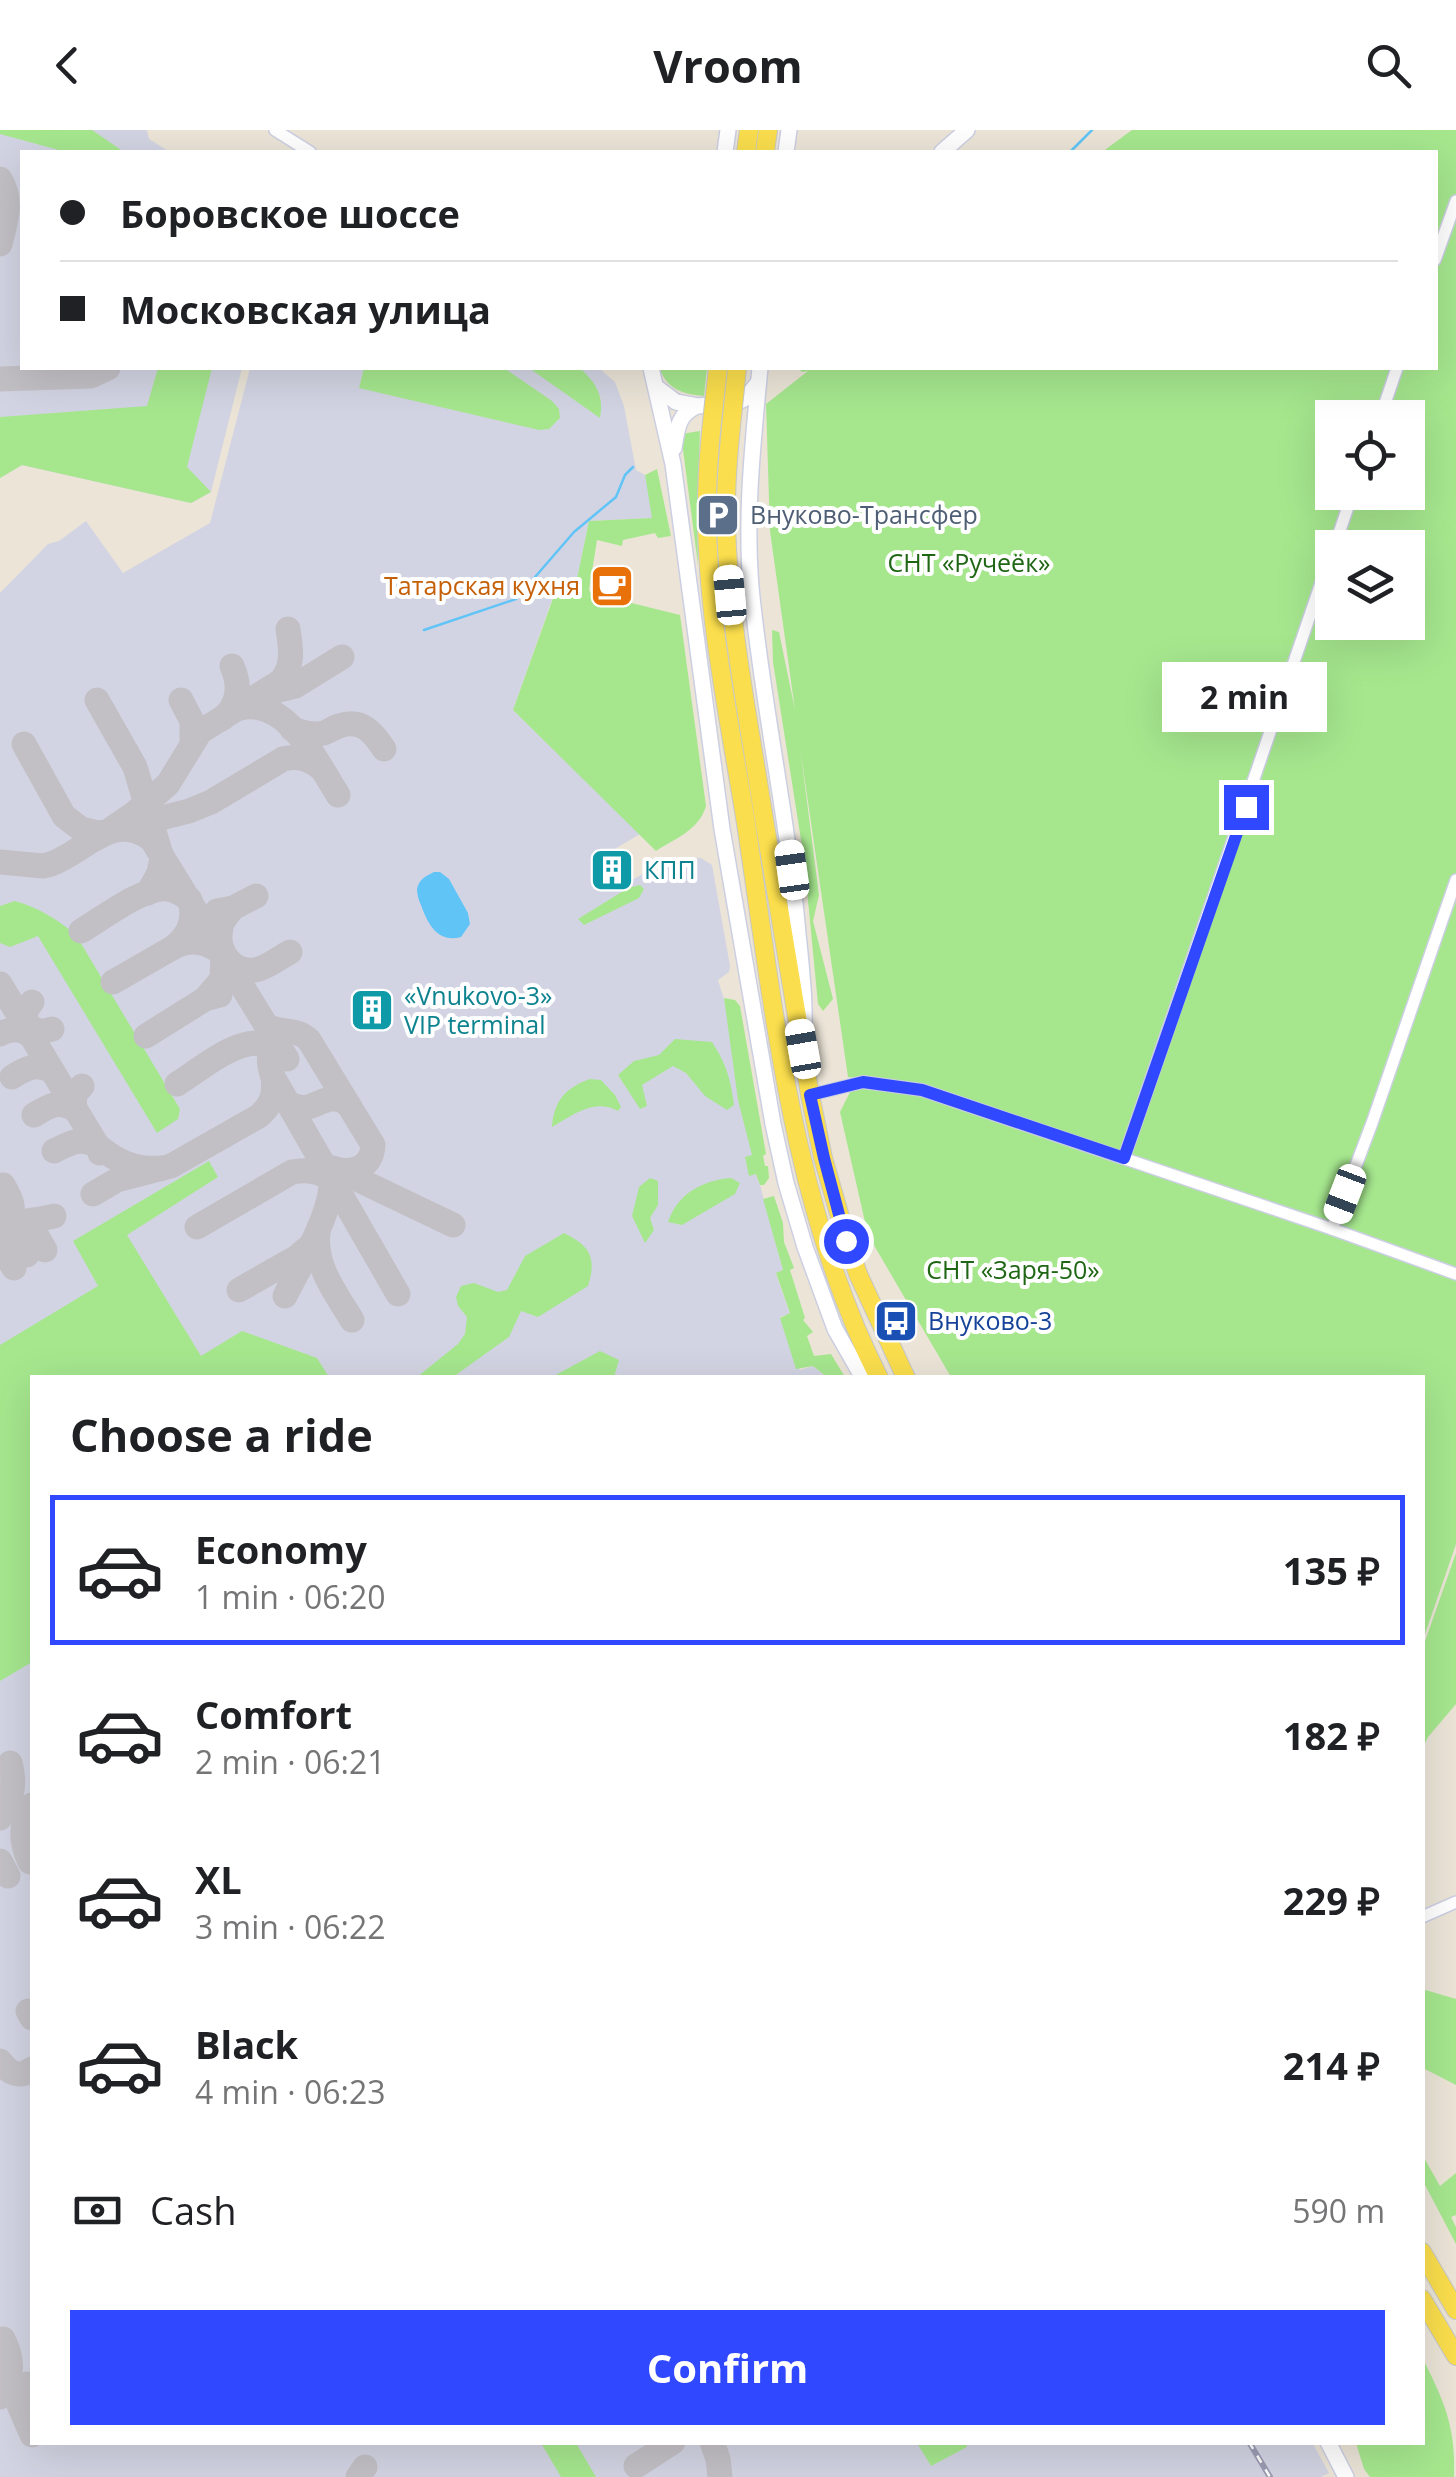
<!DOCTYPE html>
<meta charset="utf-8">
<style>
:root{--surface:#fff;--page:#f6f6f6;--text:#202124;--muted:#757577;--line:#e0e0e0;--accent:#3048ff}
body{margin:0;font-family:"Open Sans",sans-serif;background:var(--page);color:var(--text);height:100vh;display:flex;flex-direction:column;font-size:38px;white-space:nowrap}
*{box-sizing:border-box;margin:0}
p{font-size:32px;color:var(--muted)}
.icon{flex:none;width:55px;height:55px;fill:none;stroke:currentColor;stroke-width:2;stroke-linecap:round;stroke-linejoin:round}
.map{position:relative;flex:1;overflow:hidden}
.side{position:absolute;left:30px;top:1245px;width:1395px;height:1070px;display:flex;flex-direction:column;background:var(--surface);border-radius:0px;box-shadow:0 10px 40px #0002}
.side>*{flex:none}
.top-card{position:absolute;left:20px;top:20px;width:1418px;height:220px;border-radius:0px;box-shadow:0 10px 40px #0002;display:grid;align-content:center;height:220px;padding:0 40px;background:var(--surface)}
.buttons{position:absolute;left:1315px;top:270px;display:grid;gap:20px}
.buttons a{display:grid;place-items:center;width:110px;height:110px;border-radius:0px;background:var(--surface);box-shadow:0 10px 40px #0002;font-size:50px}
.end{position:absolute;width:45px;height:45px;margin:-22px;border:12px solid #3048ff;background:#fff;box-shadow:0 0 0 5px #fff}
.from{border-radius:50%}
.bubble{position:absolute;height:70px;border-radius:0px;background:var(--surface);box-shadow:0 10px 40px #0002;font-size:32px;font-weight:700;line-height:70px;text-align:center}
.car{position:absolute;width:30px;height:60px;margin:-30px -15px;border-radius:12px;box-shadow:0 0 8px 2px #0007;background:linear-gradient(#fff 24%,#345 0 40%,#fff 0 76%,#345 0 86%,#fff 0)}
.top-card b{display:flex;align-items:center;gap:35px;height:95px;font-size:38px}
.top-card b+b{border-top:2px solid var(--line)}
.top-card i{width:25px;height:25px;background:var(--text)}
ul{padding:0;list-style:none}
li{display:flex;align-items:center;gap:30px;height:150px;margin:0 20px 15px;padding:0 20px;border:5px solid transparent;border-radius:0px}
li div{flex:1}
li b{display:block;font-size:38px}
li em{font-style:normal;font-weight:700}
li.active{border-color:var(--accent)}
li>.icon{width:90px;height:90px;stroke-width:1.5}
h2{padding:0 40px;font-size:45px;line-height:120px}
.pay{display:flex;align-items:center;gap:25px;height:110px;padding:0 40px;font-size:38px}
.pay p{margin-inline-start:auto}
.primary-button{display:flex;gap:20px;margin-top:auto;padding:20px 40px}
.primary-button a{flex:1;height:115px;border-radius:0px;background:var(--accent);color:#fff;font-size:40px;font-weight:700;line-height:115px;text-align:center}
header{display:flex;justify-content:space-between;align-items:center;height:130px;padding:0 40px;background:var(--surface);font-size:45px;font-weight:700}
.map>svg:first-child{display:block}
.airport{fill:#d3d4e3}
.green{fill:#a6e78e;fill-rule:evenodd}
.water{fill:#61c4f7}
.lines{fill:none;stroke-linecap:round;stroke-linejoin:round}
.stream{stroke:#61c4f7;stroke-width:2.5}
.taxiway{stroke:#c2c0c5;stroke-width:25}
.street-casing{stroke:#cccfe2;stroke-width:14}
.secondary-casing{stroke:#cccfe2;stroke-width:18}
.primary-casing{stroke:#c7c7c7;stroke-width:20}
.street{stroke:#fff;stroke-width:11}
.secondary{stroke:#fff;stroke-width:15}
.primary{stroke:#fade4d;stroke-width:18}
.rail-casing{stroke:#9a9cb3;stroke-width:6}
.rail{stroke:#fff;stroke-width:2.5;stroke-dasharray:8;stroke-linecap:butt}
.primary-bridge-casing{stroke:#c7c7c7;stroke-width:20;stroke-linecap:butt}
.primary-bridge{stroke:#fade4d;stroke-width:18}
.route{stroke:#3048ff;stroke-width:12}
.labels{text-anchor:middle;stroke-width:8;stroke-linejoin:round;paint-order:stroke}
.service-label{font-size:25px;fill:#4e5e75;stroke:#fff;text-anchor:start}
.park-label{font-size:25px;fill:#1f6714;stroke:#fff}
.food-label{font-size:25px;fill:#c56008;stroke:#fff;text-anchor:end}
.culture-label{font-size:25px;fill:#0d838f;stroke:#fff;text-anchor:start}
.transit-label{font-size:25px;fill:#164399;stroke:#fff;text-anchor:start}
</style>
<header><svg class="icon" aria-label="back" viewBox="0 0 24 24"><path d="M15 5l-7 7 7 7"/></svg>Vroom<svg class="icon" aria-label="search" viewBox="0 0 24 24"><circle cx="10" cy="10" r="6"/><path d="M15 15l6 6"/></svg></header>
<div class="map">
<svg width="1456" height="2347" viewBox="0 0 1456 2347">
<rect width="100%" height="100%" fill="#ebe4d7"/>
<g class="airport">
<polygon points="0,0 147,0 149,9 170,22 22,22 22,238 242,238 211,362 191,373 22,335 0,348"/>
<polygon points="250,238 599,238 615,252 624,276 636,340 645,345 653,388 589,391 574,464 555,461 513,580 640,704 608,723 628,752 652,739 655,743 684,727 701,728 712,735 730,836 729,842 718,850 727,879 753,1026 750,1045 756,1044 760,1055 783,1140 776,1144 790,1184 780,1187 800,1240 813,1236 827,1247 32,1248 32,2312 1312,2312 1329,2343 1321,2347 0,2347 0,463 48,414 59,411 86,391 123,443 210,393"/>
</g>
<g class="green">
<polygon points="0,0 92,0 124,22 66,22 0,4"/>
<path d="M1132 0H1456V1414L1423 1510 1422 1248 951 1247 868 1105 840 982 857 948 848 947 800 617 819 765 813 791 833 869 823 881 818 874 804 729 773 532 772 500 779 502 795 580 770 401 766 274 808 241 802 242 798 238H1435V22H1102ZM1332 288H1408V362H1332ZM1332 418H1408V492H1332Z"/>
<polygon points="158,238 212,238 187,337 211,362 191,373 22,335 0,348 0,287 147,276"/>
<polygon points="364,238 504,238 552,271 559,279 560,288 549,299 539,300 359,258"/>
<path d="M529 238H580C596 253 604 265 600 288Z"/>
<path d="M659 238H707L704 266C681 264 668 259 659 238Z"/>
<polygon points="700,301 697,382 698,435 681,304"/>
<path d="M657 339 671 406 658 408 655 403 623 410 622 416 597 410 589 460 591 463 680 485 706 676C699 700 676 708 656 721L513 580 556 460 574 463 589 391 652 388 645 345Z"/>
<polygon points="640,755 644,759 639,768 584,795 578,789 628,758"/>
<path d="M15 771C39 778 57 789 76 805L180 979 178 989 157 1003 38 806 10 817 0 813V776Z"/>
<polygon points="724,868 735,870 740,876 766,1024 763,1026 765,1036 768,1036 769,1048 764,1055 760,1055 756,1044 749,1046 745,1027 752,1025 738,970"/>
<path d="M675 909 712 912C726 933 731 950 734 975L727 980 705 966 686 943 673 936 642 955 647 976 640 979 618 945 634 931 659 925Z"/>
<path d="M590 949 601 950 615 965 621 977 618 981C594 968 573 985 552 997 554 971 565 958 590 949Z"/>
<polygon points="209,1031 218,1047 127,1105 201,1226 242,1201 317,1228 329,1247 32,1248 32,1532 0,1551 0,1215 98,1156 73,1111"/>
<polygon points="650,1048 658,1051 658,1075 650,1088 654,1100 645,1113 632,1086 639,1057"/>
<path d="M731 1048 740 1053 735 1064 682 1095 668 1092C677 1064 703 1050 731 1048Z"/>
<polygon points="774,1066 783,1093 784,1112 794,1138 790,1140 805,1188 803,1190 813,1202 807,1206 814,1226 831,1224 845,1247 827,1247 813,1236 796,1239 780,1188 790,1183 776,1143 783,1140 763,1069"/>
<path d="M564 1103C590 1116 597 1127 588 1156L538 1187 521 1181 509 1207 453 1247H417L458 1214 465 1204 467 1187 458 1176 456 1167 461 1156 474 1153 498 1162 507 1160 525 1126Z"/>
<polygon points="600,1221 619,1230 614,1247 552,1247"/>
<polygon points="1456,1423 1456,1574 1428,1607 1423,1617 1423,1517"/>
<polygon points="1422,1859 1456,1869 1456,1955 1423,1938"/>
<polygon points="1423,2026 1440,2056 1456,2043 1456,2085 1451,2087 1456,2097 1456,2114 1423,2051"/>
<path d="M1423 2229C1444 2271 1456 2297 1454 2347H1370L1364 2339 1356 2313 1422 2312Z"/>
<polygon points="541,2313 576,2313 596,2347 561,2347"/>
<polygon points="917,2313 965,2313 967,2317 931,2336"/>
</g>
<path class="water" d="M434 742H440L449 749 468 783 470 794 461 807C438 813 428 795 421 775 419 771 417 764 417 759 419 749 426 746 434 742Z"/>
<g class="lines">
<g class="stream">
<polyline points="1070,22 1092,0"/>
<polyline points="424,500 516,469 574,402 616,367 625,345 633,337"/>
</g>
<g class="taxiway">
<path d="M0 49C13 71 6 90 0 114"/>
<polyline points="0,249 91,246 108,238"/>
<polyline points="271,562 295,556 342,527"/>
<polyline points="97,570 135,637 162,728 159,743 148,763"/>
<polyline points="181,570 192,591 192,614"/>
<path d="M240 578C287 567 317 632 338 665"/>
<path d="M223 588C239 574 241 556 232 536"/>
<path d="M292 599C302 602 313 606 324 603 327 602 335 597 339 596 361 588 373 602 384 619"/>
<path d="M24 614 64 686 81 699 97 703 107 702 136 682 168 654 200 602 281 551C294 535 291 519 288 499"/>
<path d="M126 697 189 681 211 672 283 629C299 625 309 629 322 639"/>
<path d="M0 732 43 736 51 734C86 721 114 680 152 710L287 929C256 889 208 935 177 954"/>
<path d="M233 778C228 784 222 790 221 798 216 820 231 843 255 840 267 838 279 828 290 822"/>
<polyline points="217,781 233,778 256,766"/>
<path d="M81 801C103 788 144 756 168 759 177 760 183 765 190 770 195 789 190 804 174 817"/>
<path d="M113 852 174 817C192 808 208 812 223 824L222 849 205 869"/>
<path d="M0 854 97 1015C117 1032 135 1040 162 1038"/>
<polyline points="32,872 26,880 25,895 41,902 52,899"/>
<path d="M266 896C281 903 297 898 309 910L373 1015C372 1037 353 1045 333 1038"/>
<path d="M268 901C272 917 266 931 273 947L398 1164"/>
<path d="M0 904C12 898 22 898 32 907"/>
<polyline points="146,906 205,869 220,865"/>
<path d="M12 947C26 938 37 932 53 942"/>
<path d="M288 973C315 989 322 957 348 974"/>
<path d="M34 985C49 976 57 970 74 979L75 964 82 956"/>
<path d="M54 1021C70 1013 79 1007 97 1015L100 1023"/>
<polyline points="338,1040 453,1095"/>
<path d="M93 1064 117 1050 171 1036 259 986C272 975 275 964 273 947"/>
<polyline points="20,1092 34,1101 45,1120"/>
<path d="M0 1097 6 1096C17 1080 12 1070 3 1055"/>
<path d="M197 1097 292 1042C307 1039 318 1041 331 1049 333 1082 300 1136 285 1166"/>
<path d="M0 1099C16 1090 36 1091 54 1086"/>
<path d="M318 1102C314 1136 335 1162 352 1190"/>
<polyline points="0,1108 16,1114 27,1125"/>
<polyline points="0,1117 14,1138"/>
<polyline points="239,1160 297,1127 306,1119"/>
<path d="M0 1688C12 1670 16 1654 10 1633"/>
<polyline points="0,1731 8,1746"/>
<path d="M30 1732C20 1711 20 1694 32 1675"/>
<polyline points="28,1881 32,1888"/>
<path d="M0 1931C9 1943 19 1949 32 1939"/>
<polyline points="27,2254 19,2275 32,2305"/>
<path d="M0 2267C13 2246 14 2230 3 2209"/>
<polyline points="712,2312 718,2329 720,2347"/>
<polyline points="636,2336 673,2312"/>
<polyline points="358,2347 365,2337"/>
</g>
<g class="street-casing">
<g id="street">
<polyline points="275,0 310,22"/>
<polyline points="1435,130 1456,71"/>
<polyline points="1380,288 1397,238"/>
<polyline points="1334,418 1353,362"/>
<polyline points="810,965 863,952 922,960 1332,1099 1456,1144"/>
<polyline points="1124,1028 1332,421"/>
<polyline points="1332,1099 1372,993 1456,750"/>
<polyline points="1422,1787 1456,1772"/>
</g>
</g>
<g class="secondary-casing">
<g id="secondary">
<polyline points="725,22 728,0"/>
<polyline points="786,22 789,0"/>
<polyline points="942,22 967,0"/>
<polyline points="651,238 673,334 722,699 773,994 786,1053 805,1117 835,1199 863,1248"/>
<path d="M760 238C753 311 745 384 751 457 762 573 788 687 798 804 801 834 805 864 804 894"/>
<polyline points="656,257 676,272 698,276 738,272 746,268 757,254"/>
<path d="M674 318C677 299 678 284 697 276"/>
<polyline points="1328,2312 1346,2347"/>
</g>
</g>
<g class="primary-casing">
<g id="primary">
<polyline points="746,22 749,0"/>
<polyline points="765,22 768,0"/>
<polyline points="763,683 810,965 823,1028 847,1111 858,1144 906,1248"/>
<path d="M745 687C774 876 791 1074 879 1248"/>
<polyline points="1422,2122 1456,2180"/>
<polyline points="1422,2169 1456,2226"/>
</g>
</g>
<use href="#street" class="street"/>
<use href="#secondary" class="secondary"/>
<use href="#primary" class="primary"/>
<g class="rail-casing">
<polyline id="rail" points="1249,2312 1270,2347"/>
</g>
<use href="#rail" class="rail"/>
<g class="primary-bridge-casing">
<g id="primary-bridge">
<path d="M718 238C713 283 707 329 707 375 706 480 728 583 745 687"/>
<path d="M737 238C732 289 725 340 726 392 728 490 748 586 763 683"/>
</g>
</g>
<use href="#primary-bridge" class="primary-bridge"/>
</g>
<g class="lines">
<polyline class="route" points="846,1111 824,1028 810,965 863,952 922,960 1124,1028 1246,677"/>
</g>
<defs>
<g id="parking-square" transform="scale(2.25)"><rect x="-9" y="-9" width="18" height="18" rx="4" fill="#5c6f8a" stroke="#fff"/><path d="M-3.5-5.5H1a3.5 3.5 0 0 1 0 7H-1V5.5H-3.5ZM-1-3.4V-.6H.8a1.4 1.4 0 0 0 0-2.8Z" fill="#fff"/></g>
<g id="cafe-square" transform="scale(2.25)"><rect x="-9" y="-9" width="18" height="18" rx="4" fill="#e8710a" stroke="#fff"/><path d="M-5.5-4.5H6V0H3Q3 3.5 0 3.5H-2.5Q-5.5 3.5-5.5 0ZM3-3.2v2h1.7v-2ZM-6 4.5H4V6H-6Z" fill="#fff"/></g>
<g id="building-square" transform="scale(2.25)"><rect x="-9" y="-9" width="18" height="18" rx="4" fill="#0f9aa8" stroke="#fff"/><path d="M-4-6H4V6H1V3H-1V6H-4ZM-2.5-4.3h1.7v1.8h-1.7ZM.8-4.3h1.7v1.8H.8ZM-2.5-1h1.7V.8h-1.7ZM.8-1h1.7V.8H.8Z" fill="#fff"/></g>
<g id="bus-square" transform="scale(2.25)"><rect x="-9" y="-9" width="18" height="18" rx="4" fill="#1a4fb4" stroke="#fff"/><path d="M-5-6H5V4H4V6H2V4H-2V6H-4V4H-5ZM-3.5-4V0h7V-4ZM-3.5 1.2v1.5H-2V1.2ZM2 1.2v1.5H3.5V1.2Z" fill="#fff"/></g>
</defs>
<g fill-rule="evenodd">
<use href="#parking-square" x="718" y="385"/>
<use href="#cafe-square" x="612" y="456"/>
<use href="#building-square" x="612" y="740"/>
<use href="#building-square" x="372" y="880"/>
<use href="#bus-square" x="896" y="1191"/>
</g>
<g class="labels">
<g class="service-label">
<text x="750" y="394">Внуково-Трансфер</text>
</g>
<g class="park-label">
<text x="969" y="442">СНТ «Ручеёк»</text>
<text x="1013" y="1149">СНТ «Заря-50»</text>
</g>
<g class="food-label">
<text x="580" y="465">Татарская кухня</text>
</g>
<g class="culture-label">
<text x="644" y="749">КПП</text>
<text x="404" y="875">«Vnukovo-3»<tspan x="404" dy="29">VIP terminal</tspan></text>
</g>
<g class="transit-label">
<text x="928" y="1200">Внуково-3</text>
</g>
</g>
</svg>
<div class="buttons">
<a><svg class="icon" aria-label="locate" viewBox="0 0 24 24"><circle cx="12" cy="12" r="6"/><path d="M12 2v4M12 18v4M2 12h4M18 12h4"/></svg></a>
<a><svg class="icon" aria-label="layers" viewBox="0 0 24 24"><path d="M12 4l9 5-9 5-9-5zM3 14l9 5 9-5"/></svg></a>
</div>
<i class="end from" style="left:846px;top:1111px"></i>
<i class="end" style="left:1246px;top:677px"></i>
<div class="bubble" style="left:1162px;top:532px;width:165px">2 min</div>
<i class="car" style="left:730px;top:465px;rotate:355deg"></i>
<i class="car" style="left:792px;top:740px;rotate:352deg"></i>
<i class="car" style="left:803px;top:919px;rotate:350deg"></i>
<i class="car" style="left:1345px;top:1064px;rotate:201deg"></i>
<div class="top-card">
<b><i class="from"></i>Боровское шоссе</b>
<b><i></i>Московская улица</b>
</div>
<section class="side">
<h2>Choose a ride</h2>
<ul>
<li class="active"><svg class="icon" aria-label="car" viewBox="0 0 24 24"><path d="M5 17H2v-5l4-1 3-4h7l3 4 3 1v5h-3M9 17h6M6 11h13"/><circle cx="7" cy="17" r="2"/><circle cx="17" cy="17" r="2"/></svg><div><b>Economy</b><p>1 min · 06:20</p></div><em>135 ₽</em></li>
<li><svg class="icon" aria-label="car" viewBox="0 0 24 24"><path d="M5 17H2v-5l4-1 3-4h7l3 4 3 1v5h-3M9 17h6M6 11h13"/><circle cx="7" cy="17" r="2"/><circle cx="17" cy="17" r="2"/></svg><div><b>Comfort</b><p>2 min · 06:21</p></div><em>182 ₽</em></li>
<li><svg class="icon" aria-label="car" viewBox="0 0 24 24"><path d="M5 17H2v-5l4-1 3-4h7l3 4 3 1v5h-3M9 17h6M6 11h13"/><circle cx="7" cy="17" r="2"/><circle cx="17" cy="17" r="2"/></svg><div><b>XL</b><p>3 min · 06:22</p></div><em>229 ₽</em></li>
<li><svg class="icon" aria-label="car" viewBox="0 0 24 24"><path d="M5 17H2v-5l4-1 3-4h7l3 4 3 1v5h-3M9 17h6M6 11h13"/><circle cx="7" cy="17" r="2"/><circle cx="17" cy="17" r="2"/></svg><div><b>Black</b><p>4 min · 06:23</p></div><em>214 ₽</em></li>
</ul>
<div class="pay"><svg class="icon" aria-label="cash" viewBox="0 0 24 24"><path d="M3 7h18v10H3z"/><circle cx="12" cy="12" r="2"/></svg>Cash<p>590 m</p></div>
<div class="primary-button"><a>Confirm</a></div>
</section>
</div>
